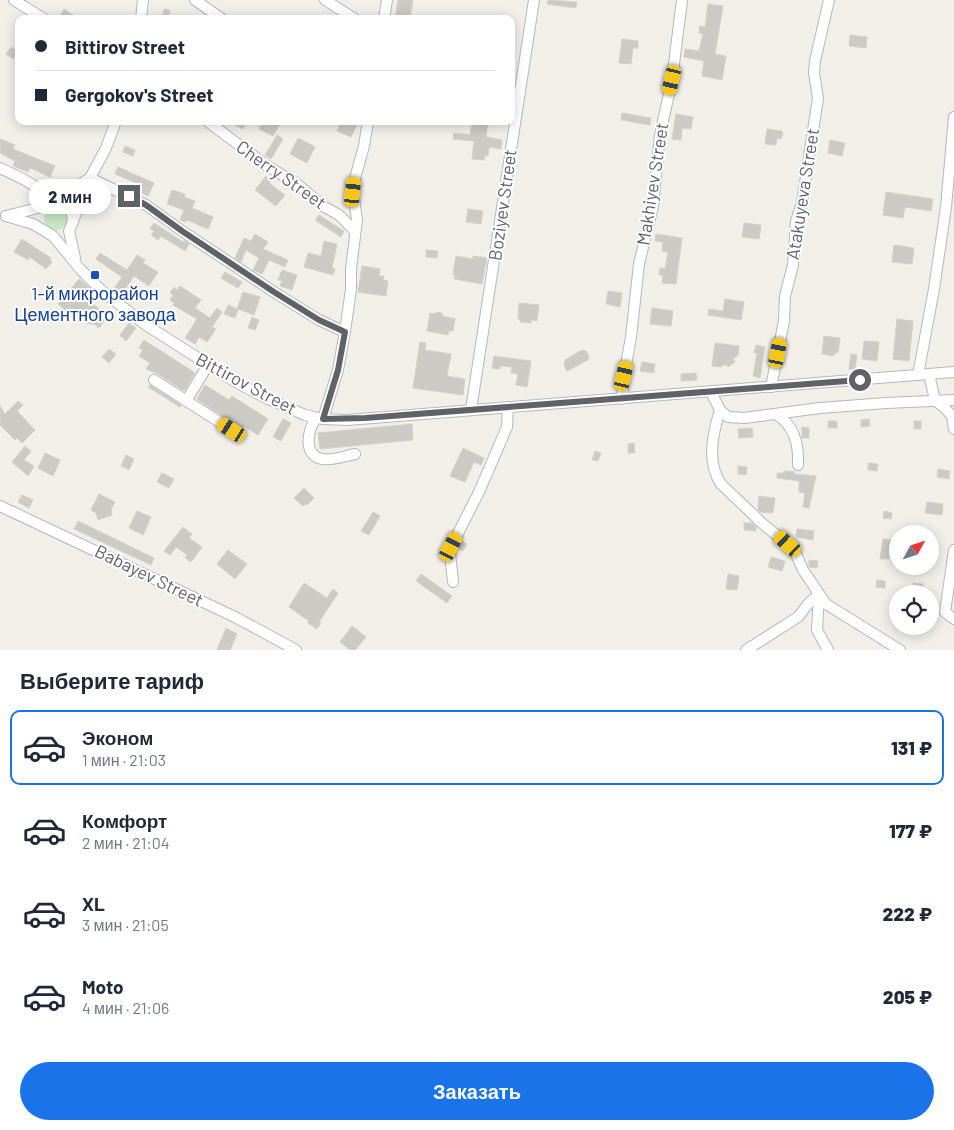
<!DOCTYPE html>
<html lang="ru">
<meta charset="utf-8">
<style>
:root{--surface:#fff;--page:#f6f6f7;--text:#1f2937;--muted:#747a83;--line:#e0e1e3;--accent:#1a73e8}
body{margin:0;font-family:Barlow,sans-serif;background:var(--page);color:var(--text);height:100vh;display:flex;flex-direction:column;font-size:19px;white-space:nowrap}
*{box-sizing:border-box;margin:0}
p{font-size:16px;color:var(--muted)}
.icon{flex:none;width:28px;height:28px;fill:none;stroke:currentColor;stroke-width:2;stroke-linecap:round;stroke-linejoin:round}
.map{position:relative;height:650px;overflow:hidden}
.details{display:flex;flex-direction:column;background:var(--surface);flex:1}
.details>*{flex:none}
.banner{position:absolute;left:15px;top:15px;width:500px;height:110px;border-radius:10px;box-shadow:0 2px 12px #0003;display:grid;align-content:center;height:110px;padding:0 20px;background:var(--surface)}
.needle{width:32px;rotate:50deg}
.controls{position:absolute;left:889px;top:525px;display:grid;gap:10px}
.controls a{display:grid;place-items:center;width:50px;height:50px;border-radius:50%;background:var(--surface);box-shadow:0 2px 12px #0003;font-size:25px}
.end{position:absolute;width:22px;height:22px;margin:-11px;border:6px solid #5f6368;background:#fff;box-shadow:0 0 0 2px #fff}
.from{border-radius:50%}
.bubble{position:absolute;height:35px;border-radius:18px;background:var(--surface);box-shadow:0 2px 12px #0003;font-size:16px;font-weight:800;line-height:35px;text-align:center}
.car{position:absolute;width:15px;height:30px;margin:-15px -8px;border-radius:6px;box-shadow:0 0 4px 1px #0007;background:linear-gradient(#f5c518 24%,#345 0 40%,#f5c518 0 76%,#345 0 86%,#f5c518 0)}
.banner b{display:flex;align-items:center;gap:18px;height:48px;font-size:19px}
.banner b+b{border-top:1px solid var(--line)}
.banner i{width:12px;height:12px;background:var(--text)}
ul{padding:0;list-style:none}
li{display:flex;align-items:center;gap:15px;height:75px;margin:0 10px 8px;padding:0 10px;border:2px solid transparent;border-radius:10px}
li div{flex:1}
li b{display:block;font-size:19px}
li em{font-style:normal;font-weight:800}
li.current{border-color:var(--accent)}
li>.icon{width:45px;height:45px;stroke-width:1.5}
h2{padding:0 20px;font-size:22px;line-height:60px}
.cta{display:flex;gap:10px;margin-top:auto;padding:10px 20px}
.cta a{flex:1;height:58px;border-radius:30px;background:var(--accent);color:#fff;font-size:20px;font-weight:800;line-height:58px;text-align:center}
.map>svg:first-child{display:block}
.green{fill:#c5e8c5}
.building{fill:#cccac5;stroke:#d6d1c6}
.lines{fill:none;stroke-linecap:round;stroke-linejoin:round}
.minor-casing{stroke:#b5b8bc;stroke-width:12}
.minor{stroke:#fff;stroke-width:10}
.route{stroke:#5f6368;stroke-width:6}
.transit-dot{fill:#1a4fb4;stroke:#fff;stroke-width:2}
.labels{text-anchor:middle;stroke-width:4;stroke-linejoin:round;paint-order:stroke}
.street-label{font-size:18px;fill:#5f6368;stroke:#fff}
.transit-label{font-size:18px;fill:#164399;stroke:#fff}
</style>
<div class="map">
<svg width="954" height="650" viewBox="0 0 954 650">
<rect width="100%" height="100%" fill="#f1efe8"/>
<circle class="green" cx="56" cy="218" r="12"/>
<g class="building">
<polygon points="398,0 413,0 410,19 395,19"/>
<polygon points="548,0 577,2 576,8 547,4"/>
<polygon points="708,4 723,6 715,54 726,56 722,80 702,76 704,61 684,57 685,49 699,51 703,34 699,33 700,26 705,27"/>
<polygon points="64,9 79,19 58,19"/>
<polygon points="164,9 170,10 168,19 162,19"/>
<polygon points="850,35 867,37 866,48 849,46"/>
<polygon points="622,39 638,41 638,48 633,48 631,64 619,63"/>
<polygon points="11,47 18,52 13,59 6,54"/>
<polygon points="622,113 651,118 650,125 621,120"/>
<polygon points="676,114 693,117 691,129 682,128 681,140 672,139"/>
<polygon points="227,121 247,121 243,129"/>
<polygon points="263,121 276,121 280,124 273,136 259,129"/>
<polygon points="341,121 349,121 357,125 351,137 337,131"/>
<polygon points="472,121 488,121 486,137 502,140 501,149 489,147 488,156 485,155 484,160 472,159 474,141 453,139 454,133 470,135"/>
<polygon points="767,129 782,131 783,134 781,139 777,138 776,145 765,144"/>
<polygon points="277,135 283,139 271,159 265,155"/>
<polygon points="298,138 315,147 307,163 290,154"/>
<polygon points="0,139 15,145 13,149 55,166 50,177 30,168 28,172 13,166 15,161 0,153"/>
<polygon points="830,140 845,143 842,156 828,153"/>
<polygon points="125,146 135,150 133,156 123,152"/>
<polygon points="118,167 154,183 148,196 133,189 136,183 115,174"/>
<polygon points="266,176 271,181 269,183 285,195 276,206 255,190"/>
<polygon points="172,190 185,194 184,197 195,201 192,208 213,217 208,229 187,220 186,222 180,220 184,210 167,204"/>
<polygon points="886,192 933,199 931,211 905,207 903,218 883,215"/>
<polygon points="468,209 483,211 481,224 466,222"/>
<polygon points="319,215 344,231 341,237 315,220"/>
<polygon points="154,223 183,242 184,240 189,244 185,251 161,236 158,240 151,235 154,231 150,229"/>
<polygon points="744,223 761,225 759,239 742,237"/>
<polygon points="255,234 268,242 263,249 288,260 285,267 269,260 262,274 253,270 259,258 246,250 241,262 235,258 244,238 251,241"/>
<polygon points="656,234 682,238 676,284 662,283 663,275 659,275 660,268 665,269 668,252 662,251 663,242 655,241"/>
<polygon points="22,239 51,258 50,260 52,262 46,269 30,257 28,260 14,252"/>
<polygon points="324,241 337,244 332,268 335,269 333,275 304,267 308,253 321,256"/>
<polygon points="894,245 914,248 912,264 892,262"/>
<polygon points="426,250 438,251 437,258 426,257"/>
<polygon points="100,253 127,270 137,255 145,260 143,263 158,272 149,286 134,276 121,295 113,290 122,277 96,259"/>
<polygon points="456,256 473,259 473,256 487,258 482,284 454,279 455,274 453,274"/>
<polygon points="362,266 380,269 379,276 384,276 383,280 388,281 386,296 358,292"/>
<polygon points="282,270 297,275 292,290 280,286 282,281 278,280"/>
<polygon points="225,272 242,282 238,288 221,278"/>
<polygon points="79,279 93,291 87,299 108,316 99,328 93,323 92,325 89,323 88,324 74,313 72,316 58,304"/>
<polygon points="180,286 201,300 195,308 210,318 217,308 222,312 212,327 216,329 207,342 199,337 195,344 185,338 197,319 173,305 174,303 170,300 173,295 170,293 174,287 177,290"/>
<polygon points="608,291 622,293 620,307 606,304"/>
<polygon points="243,292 260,297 254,315 238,309 235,318 224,314 228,305 237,309"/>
<polygon points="725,299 744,302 741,320 708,315 709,309 723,311"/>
<polygon points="519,303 539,305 537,321 531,320 531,323 520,322 520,319 518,319"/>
<polygon points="652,308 673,311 671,326 650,324"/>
<polygon points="436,312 442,313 442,316 455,319 453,331 449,331 448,335 427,331 430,313 436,314"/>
<polygon points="252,317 259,320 255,330 248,328"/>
<polygon points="897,319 913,321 909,361 893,359"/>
<polygon points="129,323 136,328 126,341 120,335"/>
<polygon points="824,336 840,338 838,353 834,353 834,356 822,354"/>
<polygon points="144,340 195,373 184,391 158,374 146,369 150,363 139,356 143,350 139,348"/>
<polygon points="864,341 879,342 877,361 862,359"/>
<polygon points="420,342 426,343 425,350 451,354 447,376 465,379 463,395 413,388"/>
<polygon points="715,343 739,346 738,355 733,359 735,362 728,367 726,364 720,367 712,366"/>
<polygon points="756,345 765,347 760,378 753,376 757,353 754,353"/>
<polygon points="109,349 116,354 109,363 102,357"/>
<polygon points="582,350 586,351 589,356 588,360 567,371 564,364 565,360"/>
<polygon points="851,354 857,355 855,370 849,369"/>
<polygon points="494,356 531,361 527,387 516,385 518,374 511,373 512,367 500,366 500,369 492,368"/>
<polygon points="642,362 655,364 654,373 640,371"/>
<polygon points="696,373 697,380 681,381 681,374"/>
<polygon points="150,385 181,405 180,407 148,387"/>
<polygon points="205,385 229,400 232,396 268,419 258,435 244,426 242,429 197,399"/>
<polygon points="18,401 23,405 17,411 35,430 22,443 17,438 15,440 0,425 0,406 5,414"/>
<polygon points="283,419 291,423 281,441 273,437"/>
<polygon points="869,419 870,426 861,427 861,420"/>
<rect x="828" y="421" width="9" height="7"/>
<rect x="914" y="421" width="7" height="8"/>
<polygon points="412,424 413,440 320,449 318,433"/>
<polygon points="802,427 809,428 809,438 802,438"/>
<polygon points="752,428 753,437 739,438 738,429"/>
<polygon points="634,443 635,453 628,453 628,444"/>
<polygon points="25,446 31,451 24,460 34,466 28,476 12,462"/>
<polygon points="463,448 484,458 481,465 474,462 465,482 450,476"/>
<polygon points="595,451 601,453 598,461 592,460"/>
<polygon points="45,453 60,460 53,476 38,468"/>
<polygon points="126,455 134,459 129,470 121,466"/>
<polygon points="868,463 878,464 877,471 868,470"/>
<polygon points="738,466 747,467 746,475 738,474"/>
<polygon points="938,469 950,471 949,479 937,477"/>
<polygon points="784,471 795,472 794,474 816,476 809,508 803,507 805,493 799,492 799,481 777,478 777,473 783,473"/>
<polygon points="162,473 174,479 169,488 157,482"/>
<polygon points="304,488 314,498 307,505 305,504 303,506 294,498"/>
<polygon points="99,494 115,502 111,510 112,515 98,520 96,513 91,510"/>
<polygon points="22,495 33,500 29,508 18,502"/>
<polygon points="759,496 775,498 773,513 760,512 758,510"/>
<polygon points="927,502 943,504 942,515 925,513"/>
<polygon points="137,511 151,517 143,535 129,528"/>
<polygon points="884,511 892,513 891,519 883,518"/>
<polygon points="373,512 380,516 369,535 361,531"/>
<polygon points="78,521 154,558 151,565 74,529"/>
<polygon points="744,523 752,523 756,527 756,531 744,530"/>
<polygon points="183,527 192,534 189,538 202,547 191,562 185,558 187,555 176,547 170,555 164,551"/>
<polygon points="797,529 814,531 813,540 796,537"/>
<polygon points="883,539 892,540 889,559 880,559"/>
<polygon points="462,541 467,544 463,551 458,548"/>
<polygon points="228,550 247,564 235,579 217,564"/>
<polygon points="771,557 785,561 782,571 768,567"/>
<polygon points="809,560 818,561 817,568 809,567"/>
<polygon points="421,574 452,596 447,603 416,581"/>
<polygon points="728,574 739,576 737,590 726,589"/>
<polygon points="877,580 885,581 885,588 876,587"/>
<polygon points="304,583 327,598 333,589 338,593 319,622 321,623 317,629 308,623 309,621 289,607"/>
<polygon points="913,583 923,584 922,590 913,589"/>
<polygon points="352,626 366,637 355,650 350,650 340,642"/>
<polygon points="226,628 237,634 230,650 217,650"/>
</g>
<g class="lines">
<g class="minor-casing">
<g id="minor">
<polyline points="14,0 44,19"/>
<polyline points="195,0 222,19"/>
<polyline points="325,0 355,19"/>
<polyline points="141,19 143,0"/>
<polyline points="384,19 387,0"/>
<polyline points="207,121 267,166 297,184 323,206 339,215 354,230"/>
<path d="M0 168C18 177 39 184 49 202 64 200 73 207 73 222"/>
<polyline points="90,178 146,205 182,231 274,292 319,320 345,332"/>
<polyline points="6,216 33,224 53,236 81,270 101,290 146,325 234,381 264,397 305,415 323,419 347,420 954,372"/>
<polyline points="6,216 42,207 64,195 90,178 106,148 116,121"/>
<polyline points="75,258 69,231 90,178"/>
<polyline points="929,374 935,400 945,408 952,416 954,429"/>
<polyline points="918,375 934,289 946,207 954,117"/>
<polyline points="154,380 232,430"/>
<polyline points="771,387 784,321 785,296 793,265 796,221 802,203 818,98 814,73 815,61 829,0"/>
<path d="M711 392 720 410C713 433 706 462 721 484L764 525 788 544 796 554 803 570 826 604 900 650"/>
<polyline points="622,399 624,376 631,337 639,264 653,206 660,135 672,80 682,0"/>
<polyline points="186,401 208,365"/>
<polyline points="471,410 534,0"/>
<polyline points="720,410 728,417 744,418 820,408 886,403 954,400"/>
<path d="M777 415C795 426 799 445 798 465"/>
<path d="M316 418C308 430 302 455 322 459 332 461 345 456 355 454"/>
<polyline points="323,419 338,370 345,332 351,289 351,269 357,220 353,192 354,182 364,146 368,121"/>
<polyline points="0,506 235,617 296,650"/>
<polyline points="954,550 945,612 954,619"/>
<polyline points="453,582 450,553 451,547 479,492 507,427 508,407"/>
<polyline points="819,594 817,630 828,650"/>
<polyline points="746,650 798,617 808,604 819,594"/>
</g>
</g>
<use href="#minor" class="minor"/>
</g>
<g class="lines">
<polyline class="route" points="129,196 146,205 182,231 274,292 319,320 345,332 338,370 323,419 365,418 860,380"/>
</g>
<rect class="transit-dot" x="90" y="270" width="10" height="10" rx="2.5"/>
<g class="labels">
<g class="street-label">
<text transform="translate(281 175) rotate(35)" y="6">Cherry Street</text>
<text transform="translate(653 184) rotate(-81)" y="6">Makhiyev Street</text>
<text transform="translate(803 194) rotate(-81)" y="6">Atakuyeva Street</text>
<text transform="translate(503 205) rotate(-82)" y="6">Boziyev Street</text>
<text transform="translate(246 384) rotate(28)" y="6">Bittirov Street</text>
<text transform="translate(149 576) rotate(26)" y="6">Babayev Street</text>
</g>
<g class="transit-label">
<text x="95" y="300">1-й микрорайон<tspan x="95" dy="21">Цементного завода</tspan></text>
</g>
</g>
</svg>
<div class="controls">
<a><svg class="needle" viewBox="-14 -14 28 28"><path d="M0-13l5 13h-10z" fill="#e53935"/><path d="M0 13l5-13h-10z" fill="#747a83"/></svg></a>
<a><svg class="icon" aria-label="locate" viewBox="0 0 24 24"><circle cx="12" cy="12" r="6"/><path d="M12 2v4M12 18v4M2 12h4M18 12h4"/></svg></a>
</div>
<i class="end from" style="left:860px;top:380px"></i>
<i class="end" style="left:129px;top:196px"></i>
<div class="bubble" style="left:29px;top:179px;width:82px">2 мин</div>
<i class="car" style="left:672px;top:80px;rotate:193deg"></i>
<i class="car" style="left:353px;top:192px;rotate:6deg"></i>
<i class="car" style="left:778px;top:353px;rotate:11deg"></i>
<i class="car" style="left:624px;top:376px;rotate:13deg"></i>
<i class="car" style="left:232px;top:430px;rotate:303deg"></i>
<i class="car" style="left:788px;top:544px;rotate:312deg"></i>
<i class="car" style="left:451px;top:547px;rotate:27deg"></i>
<div class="banner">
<b><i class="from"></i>Bittirov Street</b>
<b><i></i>Gergokov's Street</b>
</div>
</div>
<section class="details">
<h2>Выберите тариф</h2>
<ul>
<li class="current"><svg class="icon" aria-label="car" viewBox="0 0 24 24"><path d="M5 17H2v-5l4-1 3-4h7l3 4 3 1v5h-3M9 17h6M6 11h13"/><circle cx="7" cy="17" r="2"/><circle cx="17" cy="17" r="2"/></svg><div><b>Эконом</b><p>1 мин · 21:03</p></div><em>131 ₽</em></li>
<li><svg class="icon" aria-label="car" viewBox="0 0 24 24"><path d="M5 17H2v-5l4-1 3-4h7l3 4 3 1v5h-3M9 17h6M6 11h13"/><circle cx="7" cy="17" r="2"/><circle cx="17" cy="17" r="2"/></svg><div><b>Комфорт</b><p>2 мин · 21:04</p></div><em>177 ₽</em></li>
<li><svg class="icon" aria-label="car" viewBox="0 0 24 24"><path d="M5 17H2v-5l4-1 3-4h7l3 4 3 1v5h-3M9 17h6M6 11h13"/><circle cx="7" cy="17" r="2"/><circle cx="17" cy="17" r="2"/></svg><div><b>XL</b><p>3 мин · 21:05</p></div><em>222 ₽</em></li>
<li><svg class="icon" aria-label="car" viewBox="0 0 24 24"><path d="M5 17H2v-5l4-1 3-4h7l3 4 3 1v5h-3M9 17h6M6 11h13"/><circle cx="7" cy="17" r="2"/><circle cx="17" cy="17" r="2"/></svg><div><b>Moto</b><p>4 мин · 21:06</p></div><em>205 ₽</em></li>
</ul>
<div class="cta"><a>Заказать</a></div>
</section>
